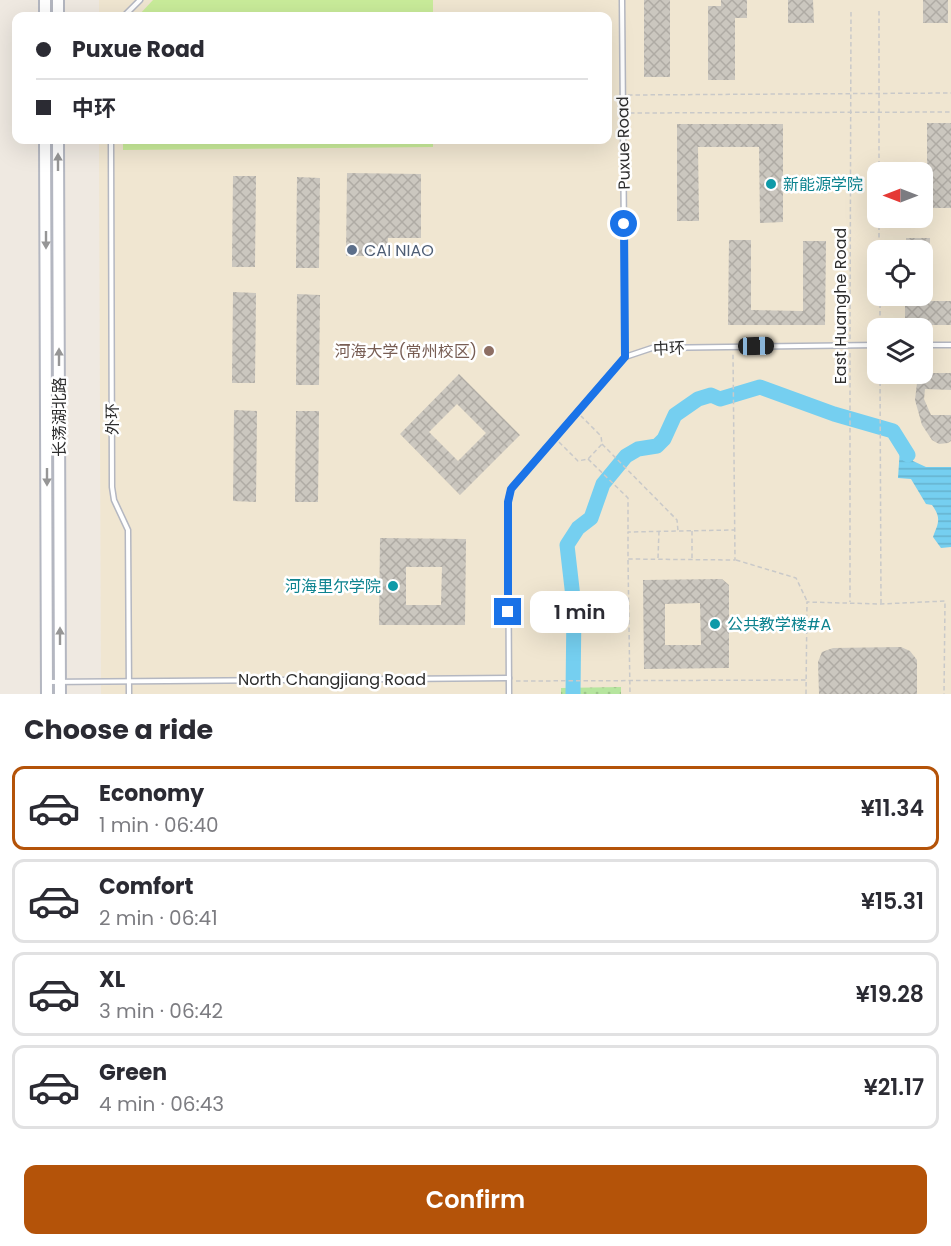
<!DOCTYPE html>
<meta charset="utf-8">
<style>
:root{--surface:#fff;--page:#f2f2f3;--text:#2b2b33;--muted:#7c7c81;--line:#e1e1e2;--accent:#b45309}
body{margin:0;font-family:Poppins,"Noto Sans SC",sans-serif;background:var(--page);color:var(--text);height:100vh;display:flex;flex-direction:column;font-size:22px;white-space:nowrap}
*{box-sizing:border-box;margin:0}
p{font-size:20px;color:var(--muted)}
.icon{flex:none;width:33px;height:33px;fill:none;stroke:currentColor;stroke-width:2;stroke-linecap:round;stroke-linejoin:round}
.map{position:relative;height:694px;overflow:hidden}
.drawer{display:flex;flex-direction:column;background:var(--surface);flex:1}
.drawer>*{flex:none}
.hud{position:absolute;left:12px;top:12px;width:600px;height:132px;border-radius:12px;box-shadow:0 6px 24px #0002;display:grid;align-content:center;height:132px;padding:0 24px;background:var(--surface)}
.needle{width:39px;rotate:270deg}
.fabs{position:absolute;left:867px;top:162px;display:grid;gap:12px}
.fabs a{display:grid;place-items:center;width:66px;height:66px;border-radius:12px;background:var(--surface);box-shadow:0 6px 24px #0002;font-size:30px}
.end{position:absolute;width:27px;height:27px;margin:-14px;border:8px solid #1a73e8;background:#fff;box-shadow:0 0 0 3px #fff}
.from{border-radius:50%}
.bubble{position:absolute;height:42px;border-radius:12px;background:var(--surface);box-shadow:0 6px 24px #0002;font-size:20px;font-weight:600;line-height:42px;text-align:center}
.car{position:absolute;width:18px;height:36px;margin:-18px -9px;border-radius:8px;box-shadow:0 0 4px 2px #0007;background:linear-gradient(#222 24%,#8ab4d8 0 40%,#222 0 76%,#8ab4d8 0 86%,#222 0)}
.hud b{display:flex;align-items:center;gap:21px;height:57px;font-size:22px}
.hud b+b{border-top:2px solid var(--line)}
.hud i{width:15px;height:15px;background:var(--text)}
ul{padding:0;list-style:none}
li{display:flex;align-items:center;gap:18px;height:84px;margin:0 12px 9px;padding:0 12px;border:3px solid var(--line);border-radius:12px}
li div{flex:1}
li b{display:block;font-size:22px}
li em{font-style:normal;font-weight:600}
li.current{border-color:var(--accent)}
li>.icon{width:54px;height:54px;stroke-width:1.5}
h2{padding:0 24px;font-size:27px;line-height:72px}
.cta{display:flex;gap:12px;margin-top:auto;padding:12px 24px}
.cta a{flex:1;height:69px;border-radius:12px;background:var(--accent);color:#fff;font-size:24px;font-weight:600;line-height:69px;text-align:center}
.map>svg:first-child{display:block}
.education{fill:#f0e6d1;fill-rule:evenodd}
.grass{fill:url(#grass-dots)}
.pitch{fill:#c9ec9a}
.water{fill:url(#water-rules)}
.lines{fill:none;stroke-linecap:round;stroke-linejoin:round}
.river{stroke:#75cff0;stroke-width:15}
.building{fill:url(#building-cross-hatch);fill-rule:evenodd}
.service-casing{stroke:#b4b7c1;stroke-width:7}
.secondary-casing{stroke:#b4b7c1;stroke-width:14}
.path{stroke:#c9c9c9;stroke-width:1.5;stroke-dasharray:4.5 3;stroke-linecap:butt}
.service{stroke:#fff;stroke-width:4}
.secondary{stroke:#fff;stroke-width:10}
.oneway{fill:#969696}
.route{stroke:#1a73e8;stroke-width:8}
.culture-dot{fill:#0f9aa8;stroke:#fff;stroke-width:2}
.service-dot{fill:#5c6f8a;stroke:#fff;stroke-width:2}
.education-dot{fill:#8d6e63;stroke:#fff;stroke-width:2}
.labels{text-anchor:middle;stroke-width:5;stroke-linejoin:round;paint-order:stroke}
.street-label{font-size:16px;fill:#2e2e2e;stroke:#fff}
.culture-label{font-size:16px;fill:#0d838f;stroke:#fff;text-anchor:start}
.service-label{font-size:16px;fill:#4e5e75;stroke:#fff;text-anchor:start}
.education-label{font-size:16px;fill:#785e54;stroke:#fff;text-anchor:end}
</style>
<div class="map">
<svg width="951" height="694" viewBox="0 0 951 694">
<defs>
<pattern id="grass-dots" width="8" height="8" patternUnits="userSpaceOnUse" patternTransform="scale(1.5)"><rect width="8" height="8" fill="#b6e59e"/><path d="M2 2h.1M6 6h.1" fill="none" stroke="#9dc588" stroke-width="1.8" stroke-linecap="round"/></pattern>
<pattern id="water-rules" width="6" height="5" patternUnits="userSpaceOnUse" patternTransform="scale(1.5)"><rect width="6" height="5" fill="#75cff0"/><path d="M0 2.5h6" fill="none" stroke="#66b2ce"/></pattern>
<pattern id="building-cross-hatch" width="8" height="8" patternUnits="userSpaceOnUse" patternTransform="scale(1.5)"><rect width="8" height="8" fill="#cbc7bf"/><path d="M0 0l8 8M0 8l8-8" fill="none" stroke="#afaba4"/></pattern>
</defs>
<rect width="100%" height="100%" fill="#efe9e1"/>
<path class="education" d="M99 0H951V694H101L99 140H608V16H99ZM878 172H922V218H878ZM878 250H922V296H878ZM878 328H922V374H878Z"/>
<polygon class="grass" points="621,687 621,694 561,694 561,688"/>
<g class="pitch">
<polygon points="153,0 433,0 433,16 138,16"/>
<polygon points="123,140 433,140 433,147 123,150"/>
</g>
<path class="water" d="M908 446 913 461 926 467H951V547L941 548 933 537C938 523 942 519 932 505L926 504 911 479 898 478 900 448Z"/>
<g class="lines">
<polyline class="river" points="573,694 574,606 567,545 578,528 591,518 603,484 626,456 638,449 657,446 664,439 675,415 698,399 711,395 720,399 760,387 834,414 893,431 908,455"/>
</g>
<g class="building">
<rect x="644" y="0" width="26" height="77"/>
<polygon points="721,0 747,0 747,18 735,18 735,80 708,80 708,6 721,6"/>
<polygon points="788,0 813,0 814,23 788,23"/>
<rect x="923" y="0" width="25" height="23"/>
<rect x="927" y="123" width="24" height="85"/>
<polygon points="677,124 783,124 783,222 760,223 759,147 698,147 699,221 677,221"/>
<polygon points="347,173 421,174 421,238 388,238 387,256 346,256"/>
<polygon points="233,176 256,176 255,267 232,267"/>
<polygon points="297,177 320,178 319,268 296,268"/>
<polygon points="906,238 930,238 930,301 951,301 951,325 905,325 905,296 922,296 922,250 906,250"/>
<polygon points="729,240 751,240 751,310 803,311 803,241 826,241 825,325 728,325"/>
<polygon points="233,292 256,293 255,383 232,383"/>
<polygon points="297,294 320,295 319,385 296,385"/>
<polygon points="929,373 951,373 951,390 925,389 924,399 931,415 951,415 951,441 948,443 939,444 932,440 922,425 915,400 917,383"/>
<path d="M459 374 520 435 460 495 400 434ZM457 404 486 433 458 461 429 432Z"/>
<polygon points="234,410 257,411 256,502 233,501"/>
<polygon points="296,411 319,411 318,502 295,502"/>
<path d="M380 538 466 539 465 625H379ZM406 567H442L441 605H406Z"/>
<path d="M722 579 729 585V668L644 669 643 580ZM700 603 701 645H665V604Z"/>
<polygon points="901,647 910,651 917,660 917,694 819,694 818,662 822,652 833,648"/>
</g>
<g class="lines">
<g class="service-casing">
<g id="service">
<polyline points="622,0 625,357"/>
<polyline points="124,16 140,0"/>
<polyline points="111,140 112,487 114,500 128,530 129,694"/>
<polyline points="922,345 951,345"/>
<polyline points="47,682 509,678"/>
<polyline points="509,694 508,502 511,489 625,357 652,348 878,345"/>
</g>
</g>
<g class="secondary-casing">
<g id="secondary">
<polyline points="45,0 45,16"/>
<polyline points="58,0 58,16"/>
<polyline points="45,140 47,694"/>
<polyline points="58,140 60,694"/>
</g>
</g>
<g class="path">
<polyline points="879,11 879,172"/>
<polyline points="628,95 951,93"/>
<polyline points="630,113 951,112"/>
<polyline points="879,218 879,250"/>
<polyline points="880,296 880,328"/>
<polyline points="850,339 851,10"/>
<polyline points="850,353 850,602"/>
<polyline points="880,374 881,604"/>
<polyline points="559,442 578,461 588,459 602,444 601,436 581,416"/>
<polyline points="602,444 677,520 678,531 628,532 628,559 735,560 733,353"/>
<polyline points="588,459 628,498 628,531"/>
<polyline points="679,531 734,530"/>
<polyline points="692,531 692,559"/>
<polyline points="658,558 659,531"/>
<polyline points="628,560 630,694"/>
<polyline points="736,560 796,578 807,601"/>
<polyline points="516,681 806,680"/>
<polyline points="806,694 807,602 881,604 945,601 944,694"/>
</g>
<use href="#service" class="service"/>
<use href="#secondary" class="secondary"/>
</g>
<defs><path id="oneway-solid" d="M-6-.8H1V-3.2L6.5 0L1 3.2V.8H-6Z" transform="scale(1.5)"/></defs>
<g class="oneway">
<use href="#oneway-solid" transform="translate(58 162) rotate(-90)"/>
<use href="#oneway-solid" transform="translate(46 240) rotate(90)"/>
<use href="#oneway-solid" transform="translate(59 357) rotate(-90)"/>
<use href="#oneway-solid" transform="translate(47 477) rotate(90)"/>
<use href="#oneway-solid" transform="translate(60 636) rotate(-90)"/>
</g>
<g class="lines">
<polyline class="route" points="508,612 508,502 511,489 625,357 624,224"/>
</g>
<g class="culture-dot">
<circle cx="771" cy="184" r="6"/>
<circle cx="393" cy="586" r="6"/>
<circle cx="715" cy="624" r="6"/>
</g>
<circle class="service-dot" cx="352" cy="250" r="6"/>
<circle class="education-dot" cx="489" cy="351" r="6"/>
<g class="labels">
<g class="street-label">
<text transform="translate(623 143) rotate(-91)" y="6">Puxue Road</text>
<text transform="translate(840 306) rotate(-90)" y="6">East Huanghe Road</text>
<text transform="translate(669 348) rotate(-3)" y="6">中环</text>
<text transform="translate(59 417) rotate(-90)" y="6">长荡湖北路</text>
<text transform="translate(112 419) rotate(-90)" y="6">外环</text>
<text x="332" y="685">North Changjiang Road</text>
</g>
<g class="culture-label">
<text x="783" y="190">新能源学院</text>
<text x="381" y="592" text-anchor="end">河海里尔学院</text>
<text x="727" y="630">公共教学楼#A</text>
</g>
<g class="service-label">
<text x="364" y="256">CAI NIAO</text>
</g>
<g class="education-label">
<text x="477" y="357">河海大学(常州校区)</text>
</g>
</g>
</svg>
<div class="fabs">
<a><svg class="needle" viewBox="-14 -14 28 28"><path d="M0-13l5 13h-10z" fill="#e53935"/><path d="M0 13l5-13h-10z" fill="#7c7c81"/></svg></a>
<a><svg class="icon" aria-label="locate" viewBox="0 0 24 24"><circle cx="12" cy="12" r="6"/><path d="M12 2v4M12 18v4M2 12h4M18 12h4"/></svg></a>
<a><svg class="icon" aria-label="layers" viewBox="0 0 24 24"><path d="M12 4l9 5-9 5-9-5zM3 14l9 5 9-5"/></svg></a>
</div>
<i class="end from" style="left:624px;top:224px"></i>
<i class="end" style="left:508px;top:612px"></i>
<div class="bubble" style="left:530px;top:591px;width:99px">1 min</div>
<i class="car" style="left:756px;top:346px;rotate:89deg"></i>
<div class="hud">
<b><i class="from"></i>Puxue Road</b>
<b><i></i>中环</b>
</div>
</div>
<section class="drawer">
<h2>Choose a ride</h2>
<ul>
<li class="current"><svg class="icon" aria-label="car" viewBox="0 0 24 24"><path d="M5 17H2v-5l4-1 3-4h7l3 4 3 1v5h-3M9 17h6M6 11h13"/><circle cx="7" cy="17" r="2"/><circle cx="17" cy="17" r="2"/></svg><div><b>Economy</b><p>1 min · 06:40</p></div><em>¥11.34</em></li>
<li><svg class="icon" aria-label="car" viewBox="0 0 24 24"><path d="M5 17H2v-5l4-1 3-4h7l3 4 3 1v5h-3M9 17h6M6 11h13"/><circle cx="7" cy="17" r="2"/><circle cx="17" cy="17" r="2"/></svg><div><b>Comfort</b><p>2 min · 06:41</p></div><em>¥15.31</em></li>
<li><svg class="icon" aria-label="car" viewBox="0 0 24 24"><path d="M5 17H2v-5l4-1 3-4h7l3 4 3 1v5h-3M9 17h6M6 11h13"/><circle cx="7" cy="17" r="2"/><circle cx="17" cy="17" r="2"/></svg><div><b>XL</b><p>3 min · 06:42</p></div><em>¥19.28</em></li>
<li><svg class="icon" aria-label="car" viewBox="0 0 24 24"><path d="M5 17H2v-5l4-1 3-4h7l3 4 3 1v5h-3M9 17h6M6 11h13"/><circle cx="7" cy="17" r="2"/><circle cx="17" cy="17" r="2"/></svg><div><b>Green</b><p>4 min · 06:43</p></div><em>¥21.17</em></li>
</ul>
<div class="cta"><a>Confirm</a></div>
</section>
